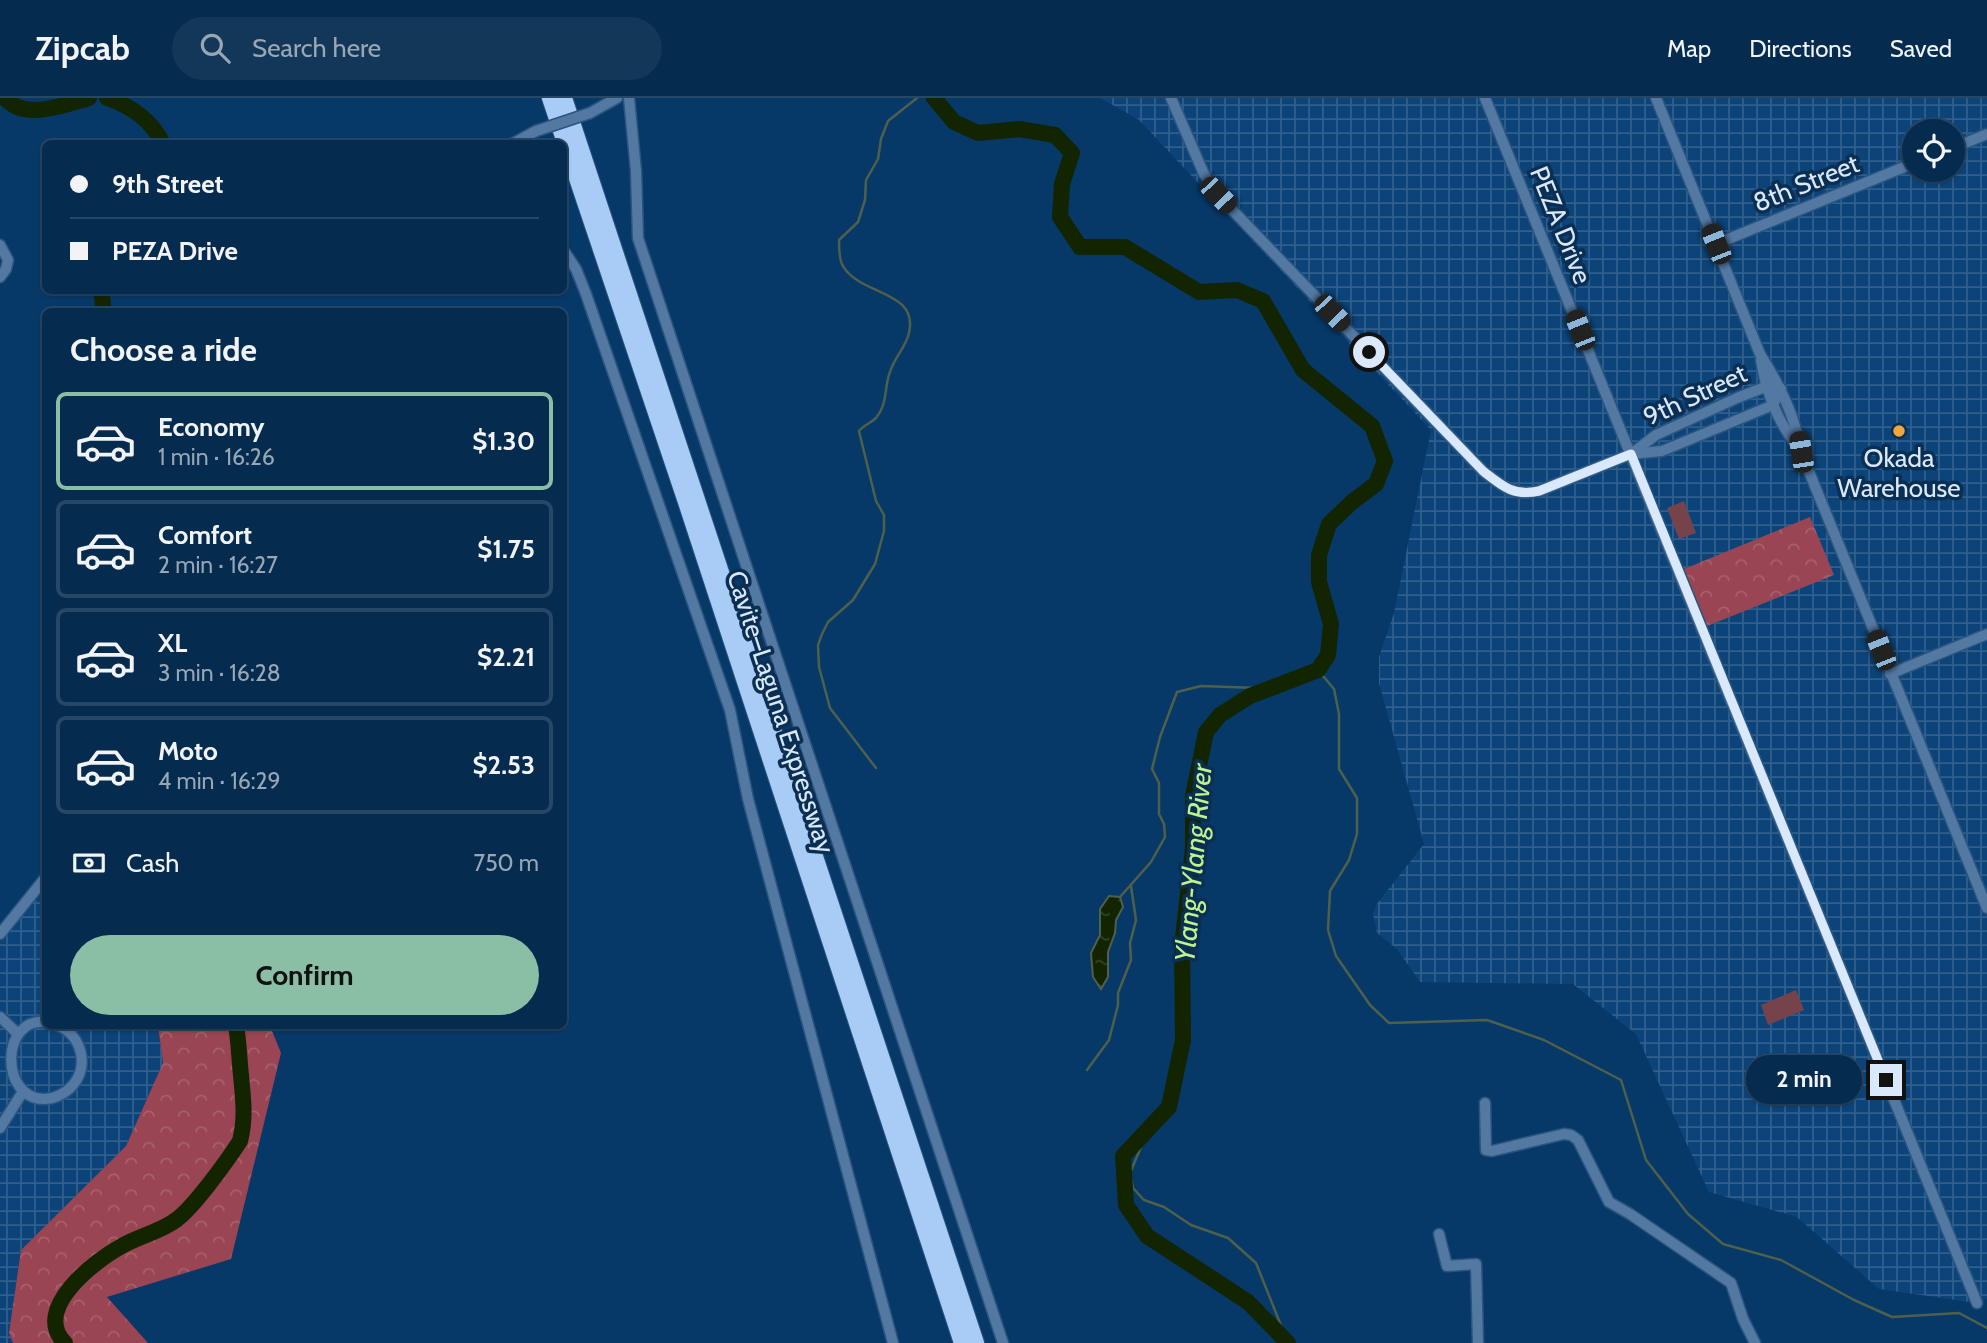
<!DOCTYPE html>
<meta charset="utf-8">
<style>
:root{--surface:#052b4e;--page:#133758;--text:#f1f3f6;--muted:#97a7b6;--line:#264766;--accent:#8abfa5}
body{margin:0;font-family:Cabin,sans-serif;background:var(--page);color:var(--text);height:100vh;display:flex;flex-direction:column;font-size:26px;white-space:nowrap}
*{box-sizing:border-box;margin:0}
p{font-size:23px;color:var(--muted)}
.icon{flex:none;width:38px;height:38px;fill:none;stroke:currentColor;stroke-width:2;stroke-linecap:round;stroke-linejoin:round}
.map{position:relative;flex:1;overflow:hidden}
.panel{position:absolute;left:42px;top:210px;width:525px;height:721px;display:flex;flex-direction:column;background:var(--surface);border-radius:10px;box-shadow:0 2px 5px #0004,0 0 0 2px var(--line)}
.panel>*{flex:none}
.banner{position:absolute;left:42px;top:42px;width:525px;height:154px;border-radius:10px;box-shadow:0 2px 5px #0004,0 0 0 2px var(--line);display:grid;align-content:center;height:154px;padding:0 28px;background:var(--surface)}
.fabs{position:absolute;left:1902px;top:21px;display:grid;gap:14px}
.fabs a{display:grid;place-items:center;width:63px;height:63px;border-radius:50%;background:var(--surface);box-shadow:0 2px 5px #0004,0 0 0 2px var(--line);font-size:35px}
.end{position:absolute;width:32px;height:32px;margin:-16px;border:9px solid #d9e8fa;background:#111;box-shadow:0 0 0 4px #111}
.from{border-radius:50%}
.bubble{position:absolute;height:49px;border-radius:24px;background:var(--surface);box-shadow:0 2px 5px #0004,0 0 0 2px var(--line);font-size:23px;font-weight:700;line-height:49px;text-align:center}
.car{position:absolute;width:21px;height:42px;margin:-21px -10px;border-radius:9px;box-shadow:0 0 5px 2px #0007;background:linear-gradient(#222 24%,#8ab4d8 0 40%,#222 0 76%,#8ab4d8 0 86%,#222 0)}
.banner b{display:flex;align-items:center;gap:24px;height:66px;font-size:26px}
.banner b+b{border-top:2px solid var(--line)}
.banner i{width:18px;height:18px;background:var(--text)}
ul{padding:0;list-style:none}
li{display:flex;align-items:center;gap:21px;height:98px;margin:0 14px 10px;padding:0 14px;border:4px solid var(--line);border-radius:10px}
li div{flex:1}
li b{display:block;font-size:26px}
li em{font-style:normal;font-weight:700}
li.on{border-color:var(--accent)}
li>.icon{width:63px;height:63px;stroke-width:1.5}
h2{padding:0 28px;font-size:32px;line-height:84px}
.pay{display:flex;align-items:center;gap:18px;height:77px;padding:0 28px;font-size:26px}
.pay p{margin-inline-start:auto}
.action{display:flex;gap:14px;margin-top:auto;padding:14px 28px}
.action a{flex:1;height:80px;border-radius:42px;background:var(--accent);color:#111;font-size:28px;font-weight:700;line-height:80px;text-align:center}
header{display:flex;align-items:center;gap:42px;box-sizing:border-box;height:98px;padding:0 35px;background:var(--surface);border-bottom:2px solid var(--line)}
header strong{font-size:33px}
nav{display:flex;gap:38px;margin-inline-start:auto;font-size:24px}
.search{width:490px;height:63px;background:var(--page);display:flex;align-items:center;gap:18px;box-sizing:border-box;padding:0 24px;border-radius:38px;color:var(--muted);font-size:26px}
.map>svg:first-child{display:block}
.industrial{fill:url(#industrial-grid);fill-rule:evenodd}
.grass{fill:#77434a}
.forest{fill:url(#forest-crowns)}
.water{fill:url(#water-ripples);stroke:#4e604b;stroke-width:2}
.lines{fill:none;stroke-linecap:round;stroke-linejoin:round}
.stream{stroke:#4e604b;stroke-width:2.5}
.river{stroke:#122500;stroke-width:16}
.minor-casing{stroke:#29557f;stroke-width:13}
.highway-casing{stroke:#29557f;stroke-width:18}
.minor{stroke:#5378a2;stroke-width:10}
.highway{stroke:#a8ccf5;stroke-width:16}
.minor-bridge-casing{stroke:#29557f;stroke-width:13;stroke-linecap:butt}
.minor-bridge{stroke:#5378a2;stroke-width:10}
.route{stroke:#d9e8fa;stroke-width:9}
.poi-dot{fill:#f0a73e;stroke:#0b2f53;stroke-width:2.5}
.labels{text-anchor:middle;stroke-width:7;stroke-linejoin:round;paint-order:stroke}
.street-label{font-size:26px;fill:#d9e8fa;stroke:#0b2f53}
.poi-label{font-size:26px;fill:#d9e8fa;stroke:#0b2f53}
.water-label{font-size:28px;font-style:italic;fill:#bcf48d;stroke:#0b2f53}
</style>
<header>
<strong>Zipcab</strong>
<div class="search"><svg class="icon" aria-label="search" viewBox="0 0 24 24"><circle cx="10" cy="10" r="6"/><path d="M15 15l6 6"/></svg>Search here</div>
<nav><a>Map</a><a>Directions</a><a>Saved</a></nav>
</header>
<div class="map">
<svg width="1987" height="1245" viewBox="0 0 1987 1245">
<defs>
<pattern id="industrial-grid" width="8" height="8" patternUnits="userSpaceOnUse" patternTransform="scale(1.75)"><rect width="8" height="8" fill="#0c4479"/><path d="M0 4h8M4 0v8" fill="none" stroke="#2f5f8d"/></pattern>
<pattern id="forest-crowns" width="20" height="18" patternUnits="userSpaceOnUse" patternTransform="scale(1.75)"><rect width="20" height="18" fill="#994553"/><path d="M2 6a3 3 0 1 1 6 0M12 15a3 3 0 1 1 6 0" fill="none" stroke="#a7606d"/></pattern>
<pattern id="water-ripples" width="26" height="14" patternUnits="userSpaceOnUse" patternTransform="scale(1.75)"><rect width="26" height="14" fill="#122500"/><path d="M2 4q2-2 4 0t4 0M15 11q2-2 4 0t4 0" fill="none" stroke="#344526"/></pattern>
</defs>
<rect width="100%" height="100%" fill="#073968"/>
<g class="industrial">
<path d="M1100 0H1987V1201L1977 1205 1879 1191 1797 1119 1709 1094 1636 936 1573 886 1420 884 1397 851 1377 835 1373 816 1376 807 1424 746 1379 585V559L1394 515 1431 332 1138 21ZM1914 33H1953V72H1914Z"/>
<polygon points="45,771 46,928 158,928 163,965 126,1048 21,1152 9,1235 13,1245 0,1245 0,828"/>
</g>
<g class="grass">
<polygon points="1684,403 1696,435 1679,441 1667,410"/>
<polygon points="1796,892 1804,912 1768,927 1761,907"/>
</g>
<g class="forest">
<polygon points="1810,419 1834,477 1707,528 1684,471"/>
<polygon points="158,928 270,928 281,955 231,1161 107,1199 148,1245 13,1245 9,1235 21,1152 126,1048 163,965"/>
</g>
<polygon class="water" points="1109,798 1120,799 1123,809 1116,822 1115,835 1108,854 1108,879 1101,891 1093,879 1091,855 1100,837 1100,811"/>
<g class="lines">
<g class="stream">
<polyline points="1318,572 1334,591 1339,616 1339,671 1357,700 1357,736 1349,762 1330,793 1328,832 1336,858 1370,907 1389,925 1487,922 1544,942 1621,982 1646,1062 1688,1116 1723,1146 1781,1162 1854,1202 1892,1219 1959,1215 1987,1230"/>
<path d="M876 670 830 610 819 569 818 547 822 536 828 524 853 502 875 466 884 433V417L876 403 859 333C864 327 871 325 876 320 888 306 884 289 890 274 894 260 906 249 909 235 919 192 860 198 843 168 839 162 839 150 839 142L858 124 865 102 866 82 878 61 881 41 888 23 917 0"/>
<polyline points="1120,799 1151,764 1165,739 1164,726 1159,716 1159,685 1152,671 1160,639 1177,594 1201,588 1258,590 1287,585"/>
<polyline points="1087,972 1109,942 1118,907 1118,895 1131,862 1130,845 1136,822 1131,788"/>
<polyline points="1149,1030 1130,1075 1133,1090 1144,1102 1164,1109 1191,1127 1228,1140 1256,1165 1288,1245"/>
</g>
<g class="river">
<path d="M5 0C25 23 64 7 89 0"/>
<path d="M107 0C131 8 152 23 163 46"/>
<polyline points="934,0 954,24 978,35 1019,31 1055,37 1072,55 1062,86 1060,119 1080,149 1125,149 1199,194 1237,192 1263,203 1303,272 1372,328 1385,363 1376,386 1352,404 1329,426 1319,457 1319,484 1331,526 1328,557 1318,572 1250,598 1220,617 1206,634 1193,698 1193,750 1182,849 1183,942 1169,1009 1123,1058 1126,1107 1147,1138 1248,1204 1288,1245"/>
<polyline points="101,192 104,214"/>
<path d="M65 1245C31 1212 94 1163 122 1148 139 1138 160 1134 176 1122 194 1109 227 1063 240 1043 246 1020 243 1000 241 977 239 960 239 944 236 928"/>
</g>
<g class="minor-casing">
<g id="minor">
<polyline points="629,0 636,73 638,140 1003,1245"/>
<path d="M1171 0 1204 76 1218 97 1483 373C1502 388 1514 399 1539 393L1631 356 1662 353 1773 307 1781 291"/>
<polyline points="1485,0 1977,1205"/>
<path d="M1656 0 1760 256C1779 286 1795 317 1801 354L1987 810"/>
<polyline points="590,15 617,0"/>
<polyline points="512,46 536,33"/>
<polyline points="1953,50 1987,36"/>
<polyline points="1716,146 1914,65"/>
<polyline points="0,147 8,162 6,171 0,179"/>
<polyline points="564,153 576,171 586,196 730,612 748,701 893,1245"/>
<path d="M1761 262C1766 295 1778 325 1800 352"/>
<polyline points="1631,356 1656,337 1737,300 1765,289 1781,291"/>
<polyline points="1890,576 1987,536"/>
<polyline points="0,836 46,779"/>
<polyline points="0,919 16,934"/>
<path d="M46 924C0 919 0 1001 44 1001 55 1001 66 995 73 987 89 968 82 938 59 928"/>
<polyline points="1485,1005 1486,1052 1492,1053 1564,1036 1571,1037 1578,1042 1609,1104 1630,1116 1731,1185 1743,1221 1755,1245"/>
<polyline points="0,1030 22,995"/>
<polyline points="1439,1136 1447,1168 1476,1166 1478,1245"/>
</g>
</g>
<g class="highway-casing">
<g id="highway">
<polyline points="550,0 687,407 962,1245"/>
<polyline points="564,0 976,1245"/>
</g>
</g>
<use href="#minor" class="minor"/>
<use href="#highway" class="highway"/>
<g class="minor-bridge-casing">
<polyline id="minor-bridge" points="536,33 590,15"/>
</g>
<use href="#minor-bridge" class="minor-bridge"/>
</g>
<g class="lines">
<path class="route" d="M1369 254 1483 373C1502 388 1514 399 1539 393L1631 356 1886 982"/>
</g>
<circle class="poi-dot" cx="1899" cy="333" r="7"/>
<g class="labels">
<g class="street-label">
<text transform="translate(1806 85) rotate(-22)" y="9">8th Street</text>
<text transform="translate(1561 127) rotate(68)" y="9">PEZA Drive</text>
<text transform="translate(1695 297) rotate(-25)" y="9">9th Street</text>
<text transform="translate(781 614) rotate(72)" y="9">Cavite–Laguna Expressway</text>
</g>
<g class="poi-label">
<text x="1899" y="369">Okada<tspan x="1899" dy="30">Warehouse</tspan></text>
</g>
<g class="water-label">
<text transform="translate(1193 765) rotate(-85)" y="10">Ylang-Ylang River</text>
</g>
</g>
</svg>
<div class="fabs">
<a><svg class="icon" aria-label="locate" viewBox="0 0 24 24"><circle cx="12" cy="12" r="6"/><path d="M12 2v4M12 18v4M2 12h4M18 12h4"/></svg></a>
</div>
<i class="end from" style="left:1369px;top:254px"></i>
<i class="end" style="left:1886px;top:982px"></i>
<div class="bubble" style="left:1746px;top:957px;width:116px">2 min</div>
<i class="car" style="left:1218px;top:97px;rotate:136deg"></i>
<i class="car" style="left:1716px;top:146px;rotate:338deg"></i>
<i class="car" style="left:1332px;top:215px;rotate:136deg"></i>
<i class="car" style="left:1580px;top:232px;rotate:338deg"></i>
<i class="car" style="left:1801px;top:354px;rotate:351deg"></i>
<i class="car" style="left:1881px;top:552px;rotate:338deg"></i>
<div class="banner">
<b><i class="from"></i>9th Street</b>
<b><i></i>PEZA Drive</b>
</div>
<section class="panel">
<h2>Choose a ride</h2>
<ul>
<li class="on"><svg class="icon" aria-label="car" viewBox="0 0 24 24"><path d="M5 17H2v-5l4-1 3-4h7l3 4 3 1v5h-3M9 17h6M6 11h13"/><circle cx="7" cy="17" r="2"/><circle cx="17" cy="17" r="2"/></svg><div><b>Economy</b><p>1 min · 16:26</p></div><em>$1.30</em></li>
<li><svg class="icon" aria-label="car" viewBox="0 0 24 24"><path d="M5 17H2v-5l4-1 3-4h7l3 4 3 1v5h-3M9 17h6M6 11h13"/><circle cx="7" cy="17" r="2"/><circle cx="17" cy="17" r="2"/></svg><div><b>Comfort</b><p>2 min · 16:27</p></div><em>$1.75</em></li>
<li><svg class="icon" aria-label="car" viewBox="0 0 24 24"><path d="M5 17H2v-5l4-1 3-4h7l3 4 3 1v5h-3M9 17h6M6 11h13"/><circle cx="7" cy="17" r="2"/><circle cx="17" cy="17" r="2"/></svg><div><b>XL</b><p>3 min · 16:28</p></div><em>$2.21</em></li>
<li><svg class="icon" aria-label="car" viewBox="0 0 24 24"><path d="M5 17H2v-5l4-1 3-4h7l3 4 3 1v5h-3M9 17h6M6 11h13"/><circle cx="7" cy="17" r="2"/><circle cx="17" cy="17" r="2"/></svg><div><b>Moto</b><p>4 min · 16:29</p></div><em>$2.53</em></li>
</ul>
<div class="pay"><svg class="icon" aria-label="cash" viewBox="0 0 24 24"><path d="M3 7h18v10H3z"/><circle cx="12" cy="12" r="2"/></svg>Cash<p>750 m</p></div>
<div class="action"><a>Confirm</a></div>
</section>
</div>
